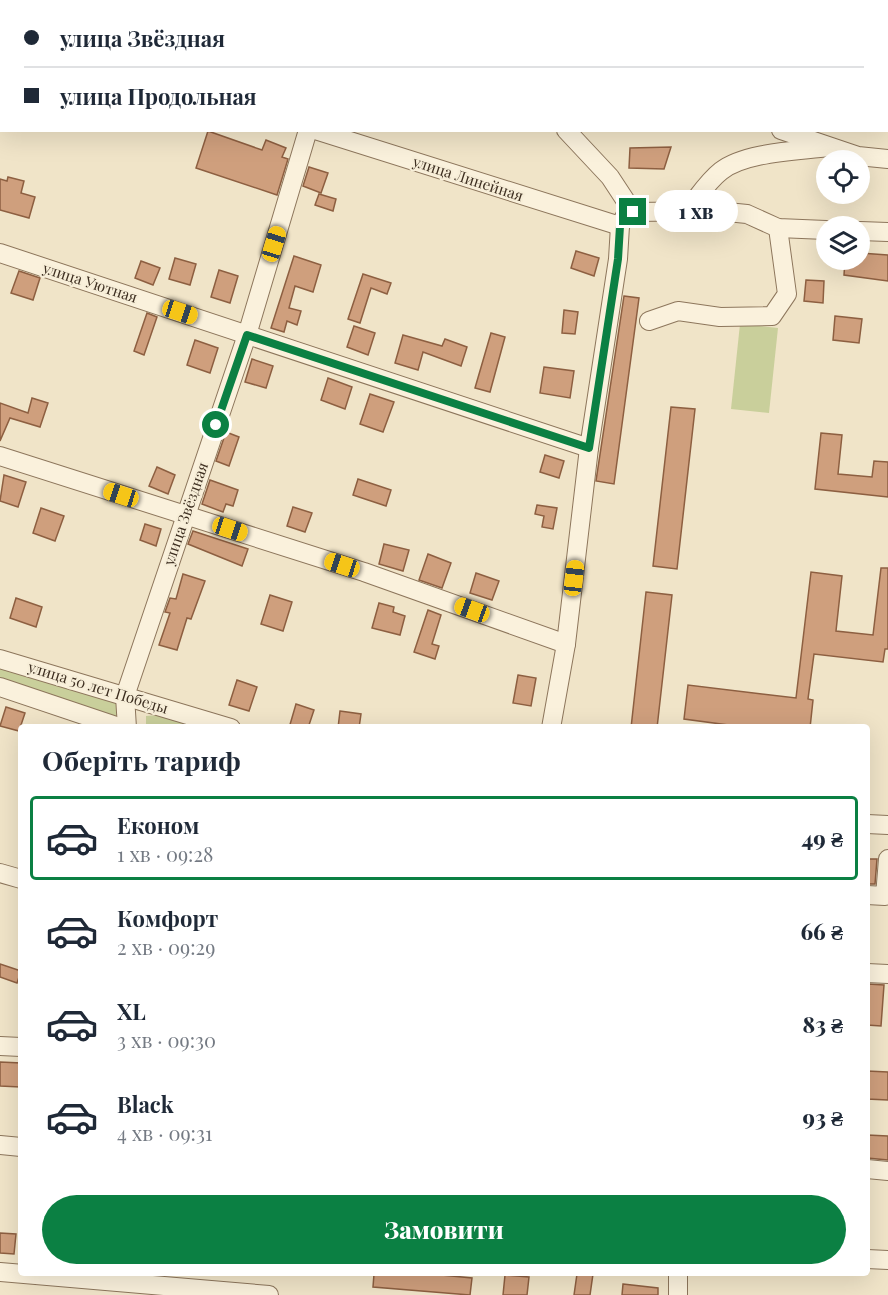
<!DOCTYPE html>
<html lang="uk">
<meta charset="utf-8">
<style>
:root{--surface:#fff;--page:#f6f6f7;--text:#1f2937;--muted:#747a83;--line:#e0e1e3;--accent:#0b8043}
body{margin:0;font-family:"Playfair Display",serif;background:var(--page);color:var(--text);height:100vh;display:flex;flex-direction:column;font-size:22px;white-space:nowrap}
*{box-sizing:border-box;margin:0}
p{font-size:20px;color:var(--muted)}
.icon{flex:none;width:33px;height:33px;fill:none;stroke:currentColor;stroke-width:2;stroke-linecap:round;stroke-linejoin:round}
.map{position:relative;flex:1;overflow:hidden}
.panel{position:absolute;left:18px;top:724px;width:852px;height:552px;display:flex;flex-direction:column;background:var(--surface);border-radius:6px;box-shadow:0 6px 24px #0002}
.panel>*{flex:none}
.banner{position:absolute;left:0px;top:0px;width:888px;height:132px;box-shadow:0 6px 24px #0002;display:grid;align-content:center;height:132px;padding:0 24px;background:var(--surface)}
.fabs{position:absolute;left:816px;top:150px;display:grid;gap:12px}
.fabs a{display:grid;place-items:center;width:54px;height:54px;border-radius:50%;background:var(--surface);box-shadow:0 6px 24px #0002;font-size:30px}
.end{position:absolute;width:27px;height:27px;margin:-14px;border:8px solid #0b8043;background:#fff;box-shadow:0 0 0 3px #fff}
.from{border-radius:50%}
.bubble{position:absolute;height:42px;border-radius:21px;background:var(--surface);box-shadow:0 6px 24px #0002;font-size:20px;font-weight:800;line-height:42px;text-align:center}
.car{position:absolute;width:18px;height:36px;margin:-18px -9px;border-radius:8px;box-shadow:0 0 4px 2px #0007;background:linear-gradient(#f5c518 24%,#345 0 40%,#f5c518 0 76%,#345 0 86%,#f5c518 0)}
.banner b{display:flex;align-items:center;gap:21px;height:57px;font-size:22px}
.banner b+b{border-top:2px solid var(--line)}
.banner i{width:15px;height:15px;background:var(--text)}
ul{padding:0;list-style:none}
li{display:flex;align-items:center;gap:18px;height:84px;margin:0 12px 9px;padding:0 12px;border:3px solid transparent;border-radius:6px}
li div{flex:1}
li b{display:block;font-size:22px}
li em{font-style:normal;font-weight:800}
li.active{border-color:var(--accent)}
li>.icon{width:54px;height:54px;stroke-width:1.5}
h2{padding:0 24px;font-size:27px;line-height:72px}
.button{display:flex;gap:12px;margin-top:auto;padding:12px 24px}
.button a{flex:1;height:69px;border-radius:36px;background:var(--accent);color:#fff;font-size:24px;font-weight:800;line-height:69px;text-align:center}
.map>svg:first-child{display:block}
.green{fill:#c9cf9b}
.building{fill:#cf9f7d;stroke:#8d5f41;stroke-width:1.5}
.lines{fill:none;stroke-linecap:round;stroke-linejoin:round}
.minor-casing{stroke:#8d765c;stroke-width:20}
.minor{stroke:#faf1dc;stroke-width:18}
.route{stroke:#0b8043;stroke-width:8}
.labels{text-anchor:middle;stroke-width:4.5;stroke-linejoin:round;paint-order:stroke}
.street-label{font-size:15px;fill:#3d2e20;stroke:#f7eed8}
</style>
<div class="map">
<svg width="888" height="1295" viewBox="0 0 888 1295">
<rect width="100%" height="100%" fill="#f0e4c8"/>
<g class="green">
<polygon points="740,324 778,328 769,413 731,409"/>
<polygon points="0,666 116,701 120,714 111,718 0,683"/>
<polygon points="158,715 199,727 146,727 146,716"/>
</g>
<g class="building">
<polygon points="208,131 262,150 266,140 286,148 282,157 288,159 277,195 196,168"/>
<polygon points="671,147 664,169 629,168 630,148"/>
<polygon points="309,167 328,173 321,193 303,186"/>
<polygon points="8,177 24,181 21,193 35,197 29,218 0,210 0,179 7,181"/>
<polygon points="319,194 336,199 333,211 315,205"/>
<polygon points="576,251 599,258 594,276 571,268"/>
<polygon points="860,253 888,255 888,281 844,275 845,260 860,260"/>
<polygon points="294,256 321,265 313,292 295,286 289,308 301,311 297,325 287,321 284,332 271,328"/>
<polygon points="175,258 196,264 190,285 169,279"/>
<polygon points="141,261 160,268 153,285 135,278"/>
<polygon points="219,270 238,276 230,303 211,297"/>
<polygon points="19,271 40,278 33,300 11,293"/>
<polygon points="363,274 391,283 387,294 371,288 360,323 348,319"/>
<polygon points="806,280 824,281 823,303 804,301"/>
<polygon points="624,296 639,298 614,484 596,481"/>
<polygon points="564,310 578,312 575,334 562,333"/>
<polygon points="147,313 157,317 144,355 134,351"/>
<polygon points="835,316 862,319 859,343 833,340"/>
<polygon points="354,326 375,333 368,355 347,347"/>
<polygon points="491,333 505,337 490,392 475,388"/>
<polygon points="403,335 442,346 445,339 467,347 461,366 423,352 418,370 395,363"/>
<polygon points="195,340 218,348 210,373 187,365"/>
<polygon points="252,359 273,366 266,388 245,382"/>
<polygon points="544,367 574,371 570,398 540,393"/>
<polygon points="328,378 352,387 345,409 321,400"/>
<polygon points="370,394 394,402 383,432 360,424"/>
<polygon points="32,398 48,403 40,427 10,418 0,441 0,403 28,413"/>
<polygon points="671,407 695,409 677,569 653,566"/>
<polygon points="226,432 239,437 229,466 216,461"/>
<polygon points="821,433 842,435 838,474 872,477 874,461 888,462 888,497 815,489"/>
<polygon points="545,455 564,461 559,478 540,472"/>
<polygon points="157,467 175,475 168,494 149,486"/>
<polygon points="4,475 26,482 18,507 0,501"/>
<polygon points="358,479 391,490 386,506 353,495"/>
<polygon points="210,480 238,490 233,506 226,504 223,512 202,504"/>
<polygon points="537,505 557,508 553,529 542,527 544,516 535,514"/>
<polygon points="293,507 312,513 305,532 287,526"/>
<polygon points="41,508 64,516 55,541 33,533"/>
<polygon points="145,524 161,529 156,546 140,540"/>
<polygon points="193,531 248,549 242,566 188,544"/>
<polygon points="384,544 409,550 403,571 379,564"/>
<polygon points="428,554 451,563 442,588 419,580"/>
<polygon points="881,568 888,568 888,649 885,649 883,662 814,654 808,699 813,700 810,728 751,728 684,719 688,685 796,698 811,572 842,576 836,631 873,635"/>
<polygon points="476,573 499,581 492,600 470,593"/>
<polygon points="183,574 205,581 191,619 187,618 177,650 159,645 170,613 165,612 170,598 176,599"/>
<polygon points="646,592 672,595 657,728 631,728"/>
<polygon points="270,595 292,602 283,631 261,624"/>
<polygon points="16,598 42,607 36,627 10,618"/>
<polygon points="379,603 394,607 393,612 405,616 400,635 372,628"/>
<polygon points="428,610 441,615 432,644 439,646 435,659 414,652"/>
<polygon points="518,675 536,678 531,706 513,703"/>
<polygon points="237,680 257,687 249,711 229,705"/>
<polygon points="296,704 314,710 308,728 289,728"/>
<polygon points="6,707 25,713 19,731 0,726"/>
<polygon points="340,711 361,714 359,728 338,728"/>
<polygon points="867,859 877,859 875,884 867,884"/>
<polygon points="0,964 21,971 17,983 0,977"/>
<polygon points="868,984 884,985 881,1026 867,1025"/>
<polygon points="0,1062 21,1063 20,1087 0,1086"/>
<polygon points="867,1071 888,1072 888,1100 867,1099"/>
<polygon points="867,1135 888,1136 888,1160 867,1158"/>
<polygon points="0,1233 16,1234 14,1254 0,1253"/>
<polygon points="374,1274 431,1274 472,1278 470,1295 373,1287"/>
<polygon points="577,1274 593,1274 590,1295 574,1295"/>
<polygon points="505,1275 529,1277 527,1295 503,1295"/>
<polygon points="623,1284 658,1288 658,1295 622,1295"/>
</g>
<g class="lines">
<g class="minor-casing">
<g id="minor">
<polyline points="390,0 395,2"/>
<polyline points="312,2 312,0"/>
<polyline points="0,26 2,27"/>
<polyline points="0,50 2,51"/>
<polyline points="315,130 620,226"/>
<polyline points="566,130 610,177 633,212"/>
<polyline points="781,130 858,156 888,159"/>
<path d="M688 209C698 197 708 181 721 171 745 152 798 151 828 147"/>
<polyline points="860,231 888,232"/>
<polyline points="0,253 589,448"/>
<polyline points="649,321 678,311 720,317 772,316 787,294 778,228"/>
<polyline points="0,456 364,572 566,644"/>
<polyline points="0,659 231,728"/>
<polyline points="0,687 122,728"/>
<polyline points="127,728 125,696 247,335 308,130"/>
<polyline points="551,728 566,644 589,448 618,259 620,226 625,216 633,212 717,211 747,214 778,228 826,230"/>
<polyline points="867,824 888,825"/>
<polyline points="0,873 21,879"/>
<polyline points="867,895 885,896 888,859"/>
<polyline points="867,973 888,974"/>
<polyline points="0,1046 21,1047"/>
<polyline points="0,1145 21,1147"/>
<polyline points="867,1169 888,1171"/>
<polyline points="867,1259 888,1260"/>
<polyline points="0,1272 269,1295"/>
<polyline points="678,1274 678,1295"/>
</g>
</g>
<use href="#minor" class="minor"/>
</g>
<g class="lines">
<polyline class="route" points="216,425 247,335 589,448 618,259 620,226 625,216 633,212"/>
</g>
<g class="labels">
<g class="street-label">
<text transform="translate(468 179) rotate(18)" y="5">улица Линейная</text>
<text transform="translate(90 283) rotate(18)" y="5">улица Уютная</text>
<text transform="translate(186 514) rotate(-71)" y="5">улица Звёздная</text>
<text transform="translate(98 688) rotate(17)" y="5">улица 50 лет Победы</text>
</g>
</g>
</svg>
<div class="fabs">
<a><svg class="icon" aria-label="locate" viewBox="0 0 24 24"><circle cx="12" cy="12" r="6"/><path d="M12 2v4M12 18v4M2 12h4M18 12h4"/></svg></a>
<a><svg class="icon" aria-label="layers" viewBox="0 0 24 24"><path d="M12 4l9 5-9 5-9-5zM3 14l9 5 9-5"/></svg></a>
</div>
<i class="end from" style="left:216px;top:425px"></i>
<i class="end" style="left:633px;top:212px"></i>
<div class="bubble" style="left:654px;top:190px;width:84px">1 хв</div>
<i class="car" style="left:274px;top:244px;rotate:17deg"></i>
<i class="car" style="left:180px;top:312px;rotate:108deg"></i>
<i class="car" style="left:121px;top:495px;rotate:288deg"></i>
<i class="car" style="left:230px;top:529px;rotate:108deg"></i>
<i class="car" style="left:342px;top:565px;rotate:288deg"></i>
<i class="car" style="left:574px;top:578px;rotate:7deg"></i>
<i class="car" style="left:472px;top:610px;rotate:290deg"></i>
<div class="banner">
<b><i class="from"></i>улица Звёздная</b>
<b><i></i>улица Продольная</b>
</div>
<section class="panel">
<h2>Оберіть тариф</h2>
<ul>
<li class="active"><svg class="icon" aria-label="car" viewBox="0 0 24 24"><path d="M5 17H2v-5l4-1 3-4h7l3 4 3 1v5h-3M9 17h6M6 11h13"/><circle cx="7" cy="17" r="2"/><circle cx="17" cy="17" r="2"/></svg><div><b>Економ</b><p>1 хв · 09:28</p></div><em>49 ₴</em></li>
<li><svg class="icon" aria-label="car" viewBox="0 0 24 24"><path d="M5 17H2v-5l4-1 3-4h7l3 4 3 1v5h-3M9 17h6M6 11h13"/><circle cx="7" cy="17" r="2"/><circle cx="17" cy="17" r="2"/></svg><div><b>Комфорт</b><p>2 хв · 09:29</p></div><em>66 ₴</em></li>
<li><svg class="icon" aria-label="car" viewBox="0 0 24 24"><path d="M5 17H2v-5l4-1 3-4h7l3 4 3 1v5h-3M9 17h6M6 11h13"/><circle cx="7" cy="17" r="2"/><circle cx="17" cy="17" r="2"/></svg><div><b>XL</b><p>3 хв · 09:30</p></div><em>83 ₴</em></li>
<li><svg class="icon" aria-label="car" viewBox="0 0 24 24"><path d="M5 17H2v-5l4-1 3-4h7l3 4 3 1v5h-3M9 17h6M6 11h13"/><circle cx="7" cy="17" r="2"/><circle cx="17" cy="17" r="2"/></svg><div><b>Black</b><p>4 хв · 09:31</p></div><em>93 ₴</em></li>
</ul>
<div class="button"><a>Замовити</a></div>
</section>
</div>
